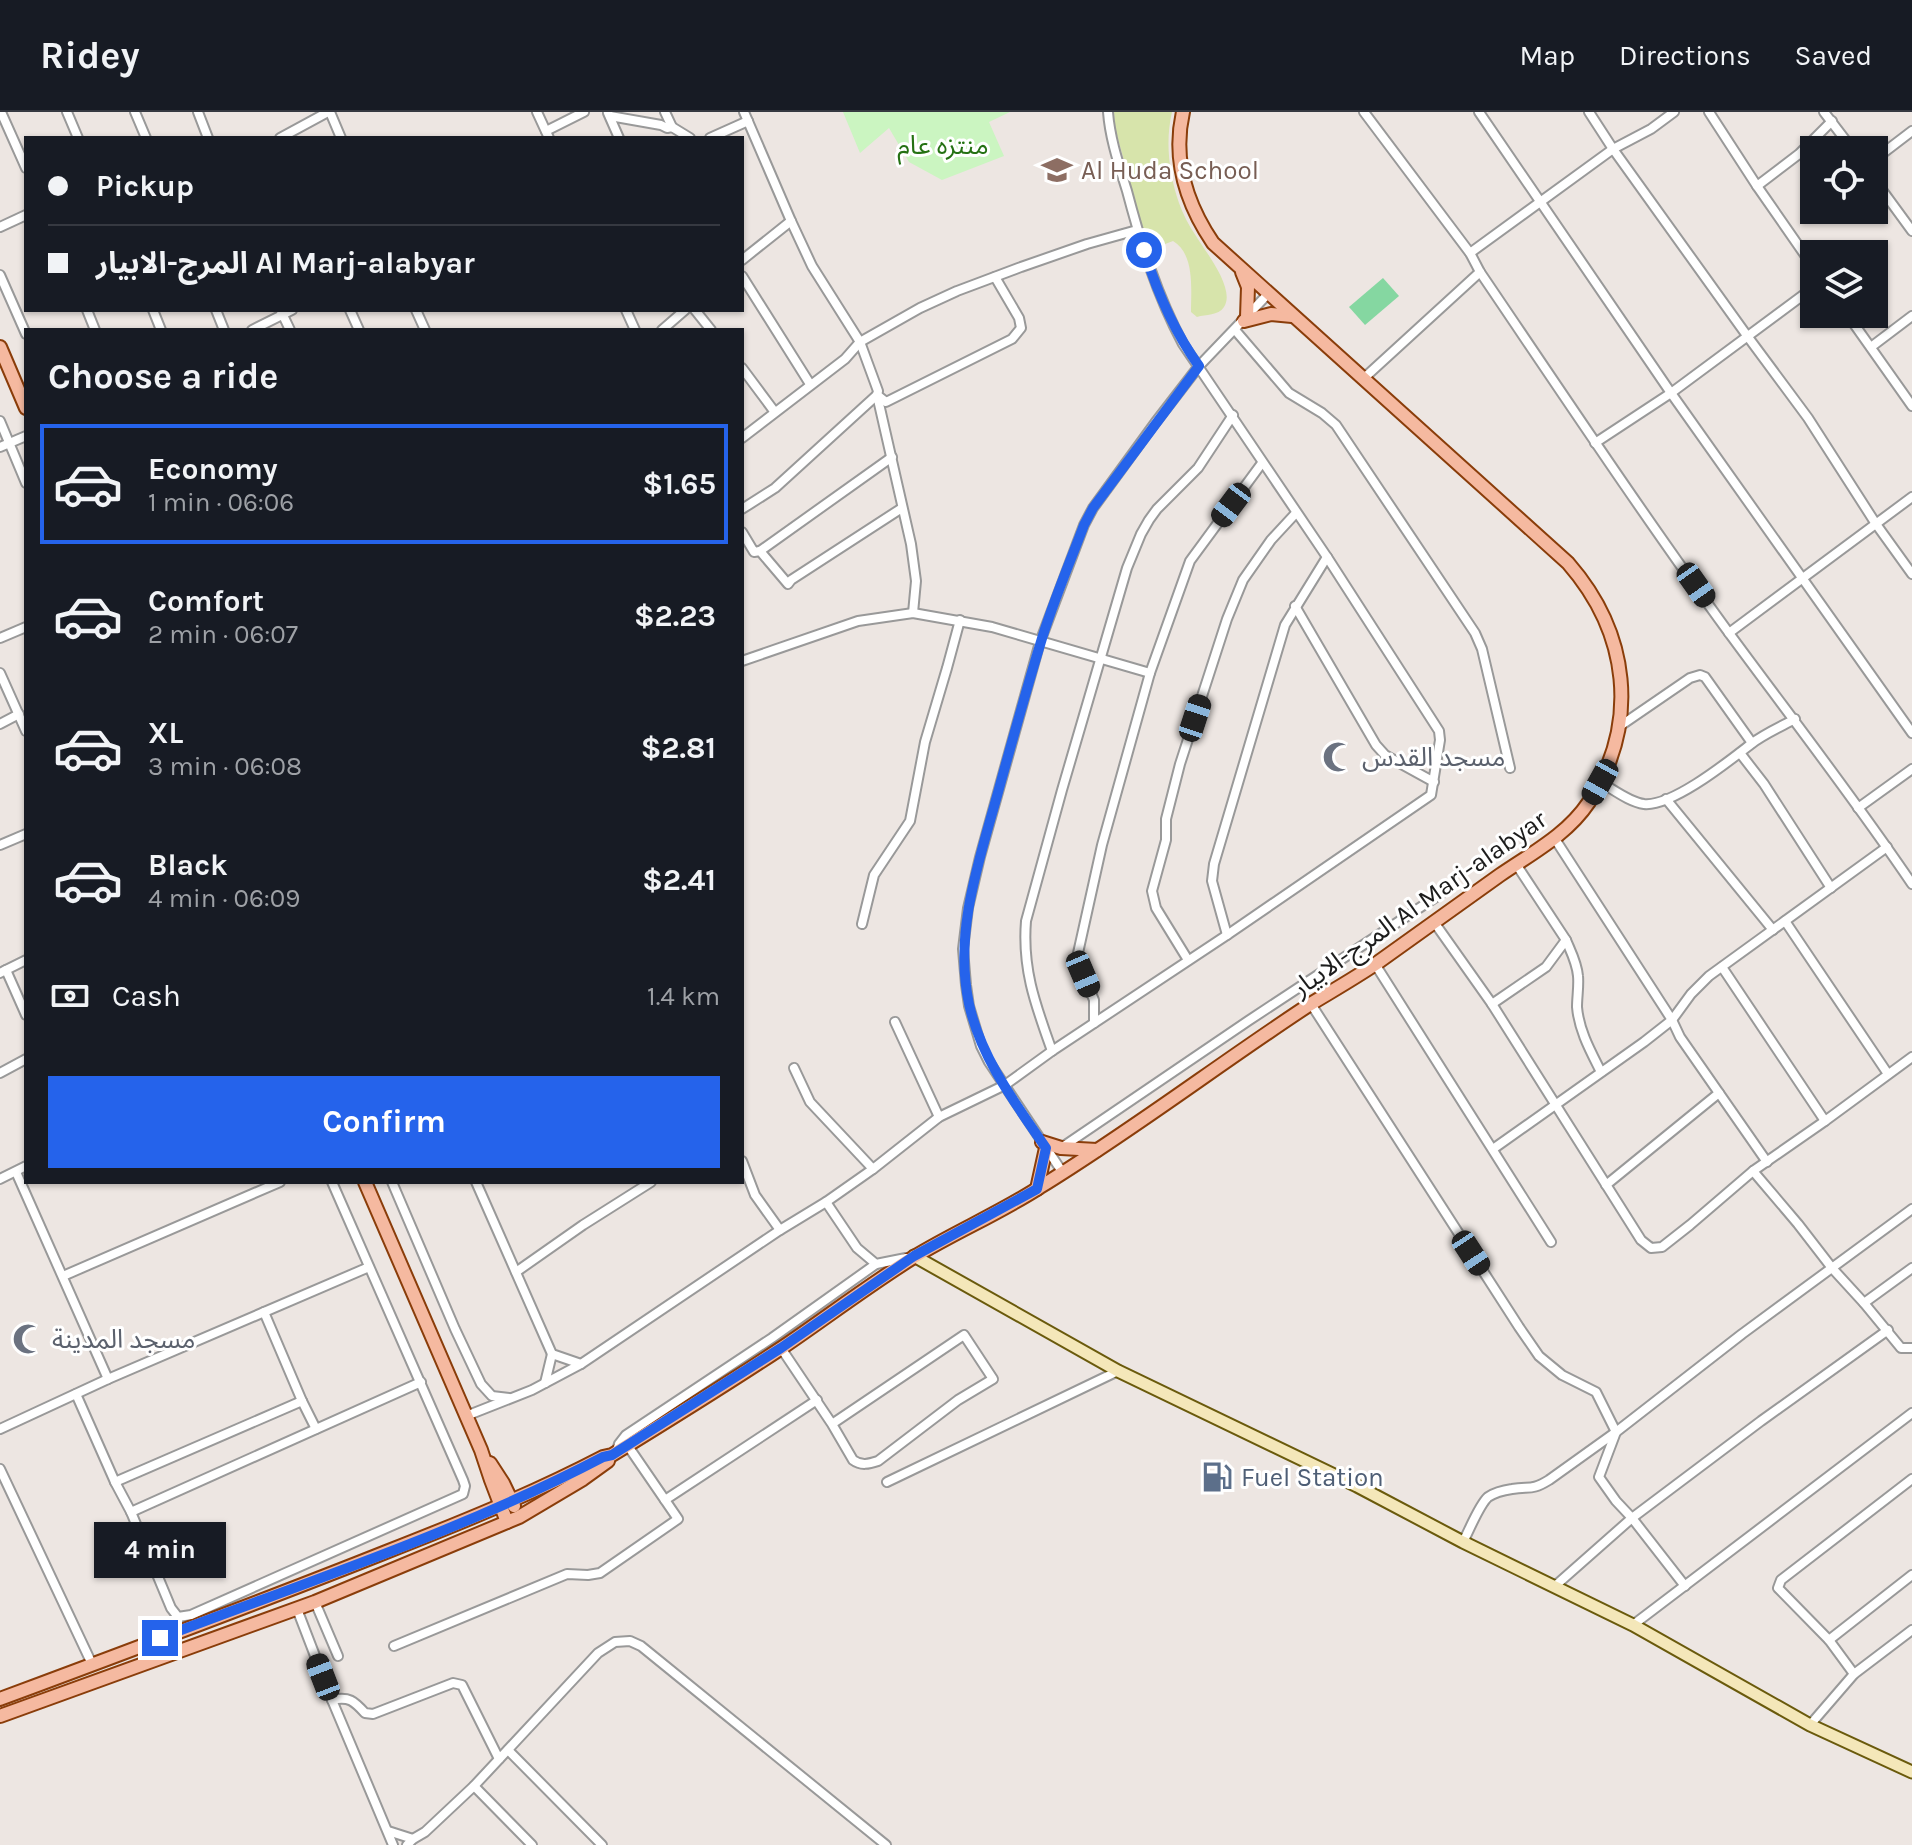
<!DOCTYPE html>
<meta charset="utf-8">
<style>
:root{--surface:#171b24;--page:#242831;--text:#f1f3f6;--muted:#9ea1a6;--line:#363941;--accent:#2563eb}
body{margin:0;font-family:Karla,"Noto Sans Arabic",sans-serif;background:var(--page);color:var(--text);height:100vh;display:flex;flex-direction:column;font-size:30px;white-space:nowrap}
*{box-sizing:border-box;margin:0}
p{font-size:26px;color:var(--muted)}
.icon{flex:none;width:44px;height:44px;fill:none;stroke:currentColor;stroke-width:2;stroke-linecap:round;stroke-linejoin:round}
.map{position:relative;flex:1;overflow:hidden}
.sheet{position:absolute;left:24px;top:216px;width:720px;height:856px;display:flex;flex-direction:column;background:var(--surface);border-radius:0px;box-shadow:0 2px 6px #0004}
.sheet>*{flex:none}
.guide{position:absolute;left:24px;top:24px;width:720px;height:176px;border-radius:0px;box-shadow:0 2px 6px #0004;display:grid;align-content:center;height:176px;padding:0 24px;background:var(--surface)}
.controls{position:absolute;left:1800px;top:24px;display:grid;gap:16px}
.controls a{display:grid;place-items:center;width:88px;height:88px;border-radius:0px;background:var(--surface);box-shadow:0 2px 6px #0004;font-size:40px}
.end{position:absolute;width:36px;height:36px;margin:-18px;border:10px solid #2563eb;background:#fff;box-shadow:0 0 0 4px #fff}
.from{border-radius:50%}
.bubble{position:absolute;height:56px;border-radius:0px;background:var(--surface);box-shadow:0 2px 6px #0004;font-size:26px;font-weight:700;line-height:56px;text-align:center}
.car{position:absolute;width:24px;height:48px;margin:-24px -12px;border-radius:10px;box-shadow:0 0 6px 2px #0007;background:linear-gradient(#222 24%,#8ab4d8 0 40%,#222 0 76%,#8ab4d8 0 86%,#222 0)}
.guide b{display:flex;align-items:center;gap:28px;height:76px;font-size:30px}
.guide b+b{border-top:2px solid var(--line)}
.guide i{width:20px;height:20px;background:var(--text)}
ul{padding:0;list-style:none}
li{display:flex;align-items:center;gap:24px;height:120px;margin:0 16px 12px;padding:0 8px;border:4px solid transparent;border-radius:0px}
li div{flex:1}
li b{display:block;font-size:30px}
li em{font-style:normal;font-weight:700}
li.selected{border-color:var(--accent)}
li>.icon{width:72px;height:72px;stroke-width:1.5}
h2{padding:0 24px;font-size:36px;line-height:96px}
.pay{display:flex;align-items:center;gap:20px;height:88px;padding:0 24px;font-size:30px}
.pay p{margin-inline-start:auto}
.button{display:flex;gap:16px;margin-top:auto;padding:16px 24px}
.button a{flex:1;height:92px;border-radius:0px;background:var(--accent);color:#fff;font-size:32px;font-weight:700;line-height:92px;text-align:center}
header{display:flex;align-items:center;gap:48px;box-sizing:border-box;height:112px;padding:0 40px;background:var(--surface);border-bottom:2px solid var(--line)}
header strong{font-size:38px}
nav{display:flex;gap:44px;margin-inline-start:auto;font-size:28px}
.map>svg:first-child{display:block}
.grass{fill:#d7e4ab}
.park{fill:#cbf5c1}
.pitch{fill:#85d7a1}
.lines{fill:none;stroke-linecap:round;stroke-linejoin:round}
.street-casing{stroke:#999;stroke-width:12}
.secondary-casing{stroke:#6a5a0c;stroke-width:15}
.primary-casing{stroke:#8a3d0a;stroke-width:16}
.street{stroke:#fff;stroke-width:8}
.secondary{stroke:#f4e7b9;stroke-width:11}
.primary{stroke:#f5b9a0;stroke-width:12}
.route{stroke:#2563eb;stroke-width:10}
.labels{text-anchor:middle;stroke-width:6;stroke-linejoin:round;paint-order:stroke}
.park-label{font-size:26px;fill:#257113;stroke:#fff}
.education-label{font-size:26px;fill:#785e54;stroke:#fff;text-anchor:start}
.worship-label{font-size:26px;fill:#5b616d;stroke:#fff;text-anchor:start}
.street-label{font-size:26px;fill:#1c1c1c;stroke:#fff}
.service-label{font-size:26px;fill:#4e5e75;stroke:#fff;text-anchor:start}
</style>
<header>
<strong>Ridey</strong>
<nav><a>Map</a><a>Directions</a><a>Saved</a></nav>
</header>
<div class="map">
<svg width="1912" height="1733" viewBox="0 0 1912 1733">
<rect width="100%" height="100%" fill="#ede6e2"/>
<path class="grass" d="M1114 0H1172C1165 30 1169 62 1179 91 1183 102 1189 114 1196 124 1205 139 1236 177 1224 195 1218 204 1206 202 1197 205L1191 200C1191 177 1195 142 1173 129L1160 134 1153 133 1145 125 1115 16Z"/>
<polygon class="park" points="843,0 1010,0 989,10 1004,44 942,68 909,50 889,16 860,41"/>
<polygon class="pitch" points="1383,166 1399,184 1365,213 1349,195"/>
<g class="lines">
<g class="street-casing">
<g id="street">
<polyline points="1,0 26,56"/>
<polyline points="67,0 78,26"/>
<polyline points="135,0 146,26"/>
<polyline points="198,0 208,26"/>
<polyline points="330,0 341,26"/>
<polyline points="537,0 549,26"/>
<polyline points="665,0 672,15"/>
<polyline points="744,0 791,109 812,154 860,230 878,279 877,283 911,432 916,469 913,501"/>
<path d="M1364 0 1470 141 1480 160C1562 281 1643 403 1729 521 1790 604 1854 686 1912 772"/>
<polyline points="1479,0 1671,281 1912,621"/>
<polyline points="1589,0 1613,37 1748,225 1808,306 1876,412 1912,462"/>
<polyline points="1709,0 1757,74 1814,156"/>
<polyline points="1824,0 1853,38"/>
<polyline points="608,1 619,26"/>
<polyline points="610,4 661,13 667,16 672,15 690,26"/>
<polyline points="546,19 584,0"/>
<polyline points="280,26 328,0"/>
<polyline points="710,26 748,9"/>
<polyline points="1874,48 1912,19"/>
<polyline points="1874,67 1912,119"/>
<polyline points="1757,74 1799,42 1832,9"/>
<polyline points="0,115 26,103"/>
<polyline points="1470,141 1613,37 1651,17 1674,0"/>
<polyline points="742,148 791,109"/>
<polyline points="0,163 26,222"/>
<polyline points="742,164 810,272"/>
<polyline points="87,198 95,218"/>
<polyline points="153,198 161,218"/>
<polyline points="216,198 224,218"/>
<polyline points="350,198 359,218"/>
<polyline points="416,198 425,218"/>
<polyline points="626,198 635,218"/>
<polyline points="695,198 711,218"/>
<polyline points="281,199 290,218"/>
<polyline points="1847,202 1912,294"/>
<polyline points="252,218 292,198"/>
<polyline points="662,218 685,198"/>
<polyline points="1235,218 1289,281 1322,301 1336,313 1475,521 1482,537 1510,656"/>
<polyline points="1871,235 1912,204"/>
<polyline points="742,256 774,299"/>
<polyline points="1363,267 1480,160"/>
<polyline points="0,309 26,371"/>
<polyline points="742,326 845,247 860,230 920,196 957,179 1021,155 1087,132 1137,118"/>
<polyline points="1595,331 1671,281 1814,175"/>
<polyline points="0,335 26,324"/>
<polyline points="742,397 775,376 877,283 886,290 1012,227 1021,216 1019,206 995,165"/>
<polyline points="742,420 754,440 760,439 788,472 791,468 902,396"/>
<polyline points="760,439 892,345"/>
<polyline points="1295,494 1376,633 1385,643 1434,670"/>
<polyline points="1729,521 1912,385"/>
<polyline points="0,526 26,515"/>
<polyline points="742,549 858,509 913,501 992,515 1150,561"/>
<polyline points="0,561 26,619"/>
<polyline points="0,612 19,602"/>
<polyline points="1620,614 1690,566 1700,563 1705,565 1752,631"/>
<polyline points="1740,641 1764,672 1831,776"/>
<path d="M1600 670C1613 677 1629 690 1644 692 1672 695 1729 649 1751 632 1764 622 1780 615 1795 607"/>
<polyline points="1666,687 1773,818"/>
<polyline points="1858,696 1912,657"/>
<polyline points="1555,727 1672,908 1680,925 1767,1050"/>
<polyline points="0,733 26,722"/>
<polyline points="1785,809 1888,962"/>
<polyline points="1434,810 1492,892 1641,1128 1651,1136 1662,1135 1690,1113 1753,1059 1825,1009 1912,945"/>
<polyline points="862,812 874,763 910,709 925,630 947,556 960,508"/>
<polyline points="1227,823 1212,769 1214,752 1285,513 1327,445"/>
<path d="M1566 828C1571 840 1577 851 1578 864 1579 874 1577 885 1577 895 1579 919 1591 940 1601 960"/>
<polyline points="1188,848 1156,796 1152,779 1166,728 1166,707 1180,652 1227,507 1243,468 1271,428 1296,401"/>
<polyline points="1375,852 1551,1130"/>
<polyline points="1722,855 1825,1009"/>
<polyline points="6,858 26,903"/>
<polyline points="0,861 26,848"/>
<polyline points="1311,892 1519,1215 1539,1244 1562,1263 1596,1280 1616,1320 1599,1365 1616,1389 1632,1406 1685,1474"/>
<polyline points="1492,892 1546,855 1566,828 1516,752"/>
<polyline points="895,910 939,1005"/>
<polyline points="1094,911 1094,888 1083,862 1078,841 1102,733 1150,561 1190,449 1262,351"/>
<path d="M1052 939C1036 894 1022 858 1026 809L1062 678 1127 456 1141 422 1149 408 1157 397 1198 356 1233 303"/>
<polyline points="794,956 810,990 873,1057"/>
<polyline points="0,961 26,947"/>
<polyline points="1061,1036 1248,909 1442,781"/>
<polyline points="1493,1037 1644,930 1672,908 1691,882 1709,864 1887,735"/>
<polyline points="742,1049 755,1083 780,1118"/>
<polyline points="1753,1059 1798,1112 1832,1156 1864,1191 1901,1236 1912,1236"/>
<polyline points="16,1060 108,1267"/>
<polyline points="1063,1061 989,950 981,934 969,894 966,873 963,837 968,796 980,745 1040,530 1084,413 1093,396 1155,311 1199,254 1268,182"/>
<polyline points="0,1067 26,1054"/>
<polyline points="392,1070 455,1217 481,1272 492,1284 509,1286"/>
<polyline points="476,1070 552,1242 581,1252"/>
<polyline points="1606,1073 1719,981"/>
<polyline points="826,1090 857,1136 876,1152 906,1146"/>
<polyline points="516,1160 583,1113 651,1070"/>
<polyline points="63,1164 280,1070"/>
<polyline points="1864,1191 1912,1156"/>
<polyline points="264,1200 302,1289 316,1317"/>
<path d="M781 1236 832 1312 853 1348C861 1354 869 1352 878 1349L958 1288 993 1267 964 1223 832 1312"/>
<polyline points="545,1271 552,1242"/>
<polyline points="76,1282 115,1370 131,1400 171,1496 178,1505 191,1503 463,1382 465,1374 463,1368 332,1070"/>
<path d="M466 1304 532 1278 581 1252 780 1118 826 1090 873 1057 939 1005 1005 973 1052 939 1227 823 1431 683 1440 628 1439 619 1327 445 1183 232C1157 183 1141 132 1127 79 1119 53 1110 27 1108 0"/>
<polyline points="0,1317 108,1267 369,1155"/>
<polyline points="616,1341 619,1332 626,1323 772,1226 876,1152"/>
<polyline points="0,1357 92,1552"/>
<polyline points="115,1370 302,1289"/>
<polyline points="887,1370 1118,1259"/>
<polyline points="665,1388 817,1288"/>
<polyline points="131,1400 421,1270"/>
<path d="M1463 1430C1469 1419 1479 1393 1488 1385 1494 1381 1505 1378 1512 1377 1530 1374 1531 1379 1549 1368L1616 1320 1742 1222 1912 1097"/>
<polyline points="1555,1474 1632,1406 1761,1309 1888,1218"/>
<polyline points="315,1490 338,1544"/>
<polyline points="297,1497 332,1588 393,1733"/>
<polyline points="1633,1513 1912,1301"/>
<polyline points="1829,1528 1912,1463"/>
<polyline points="394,1534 567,1462 588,1463 600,1461 678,1407 628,1334"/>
<polyline points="1854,1562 1829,1528 1778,1476 1781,1468 1912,1367"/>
<path d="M332 1588C349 1584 354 1589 365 1601L373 1602 453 1571 462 1573 499 1647"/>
<polyline points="1810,1613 1854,1562 1912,1518"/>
<polyline points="508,1638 602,1733"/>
<polyline points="474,1674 532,1733"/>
<polyline points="388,1719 413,1727"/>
<polyline points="407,1733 413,1727 425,1720 474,1674 598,1541 615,1530 630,1529 641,1534 886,1733"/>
</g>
</g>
<g class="secondary-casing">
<polyline id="secondary" points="914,1144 1118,1259 1357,1374 1463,1430 1633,1513 1810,1613 1912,1660"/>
</g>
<g class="primary-casing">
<g id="primary">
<polyline points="1242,160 1248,175 1247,205"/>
<polyline points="1244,209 1271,202 1292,204"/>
<polyline points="0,235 26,296"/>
<polyline points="1042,1030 1061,1036 1097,1038"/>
<polyline points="365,1070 481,1338 491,1368 507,1410"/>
<polyline points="1037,1077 1046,1036"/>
<polyline points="490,1351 503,1371 514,1394"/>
<path d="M0 1587C129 1539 258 1491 386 1440 460 1411 532 1382 603 1345L612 1343C669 1308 727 1272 783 1235 827 1205 869 1173 914 1145 955 1120 1000 1101 1040 1075 1133 1018 1219 952 1309 893 1332 879 1355 866 1377 851 1418 822 1459 792 1500 763 1532 741 1567 723 1589 690 1640 610 1629 521 1568 451L1213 131C1186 91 1172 48 1183 0"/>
<polyline points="0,1604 315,1490 519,1405 583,1367 608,1349"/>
</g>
</g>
<use href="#street" class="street"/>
<use href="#secondary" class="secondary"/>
<use href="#primary" class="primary"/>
</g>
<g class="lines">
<path class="route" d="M160 1526C309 1469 462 1419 603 1345L612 1343 781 1236 914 1144 1037 1077 1046 1036C1015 991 981 946 969 892 953 818 981 744 1000 673 1013 626 1026 579 1040 533 1052 492 1069 453 1084 413L1093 396 1199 254C1173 218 1157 180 1144 138"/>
</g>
<defs>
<g id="school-bare" transform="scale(2.4)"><path d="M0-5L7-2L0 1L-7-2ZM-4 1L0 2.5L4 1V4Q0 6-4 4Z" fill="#8d6e63" stroke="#fff" stroke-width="2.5" paint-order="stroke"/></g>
<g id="mosque-bare" transform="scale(2.4)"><path d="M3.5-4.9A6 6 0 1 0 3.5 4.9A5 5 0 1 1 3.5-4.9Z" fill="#6b7280" stroke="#fff" stroke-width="2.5" paint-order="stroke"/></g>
<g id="fuel-bare" transform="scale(2.4)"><path d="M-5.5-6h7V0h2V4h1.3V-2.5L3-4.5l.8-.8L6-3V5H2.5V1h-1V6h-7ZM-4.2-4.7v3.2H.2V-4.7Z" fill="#5c6f8a" stroke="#fff" stroke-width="2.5" paint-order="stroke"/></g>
</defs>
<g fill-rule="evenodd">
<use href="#school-bare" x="1057" y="58"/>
<use href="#mosque-bare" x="1338" y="645"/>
<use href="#mosque-bare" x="28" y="1227"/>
<use href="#fuel-bare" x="1217" y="1365"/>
</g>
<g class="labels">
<g class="park-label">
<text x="943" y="42">منتزه عام</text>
</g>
<g class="education-label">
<text x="1081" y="67">Al Huda School</text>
</g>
<g class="worship-label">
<text x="1362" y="654">مسجد القدس</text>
<text x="52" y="1236">مسجد المدينة</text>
</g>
<g class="street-label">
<text transform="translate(1419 791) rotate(-35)" y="9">المرج-الابيار Al Marj-alabyar</text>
</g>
<g class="service-label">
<text x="1241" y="1374">Fuel Station</text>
</g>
</g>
</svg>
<div class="controls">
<a><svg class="icon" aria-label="locate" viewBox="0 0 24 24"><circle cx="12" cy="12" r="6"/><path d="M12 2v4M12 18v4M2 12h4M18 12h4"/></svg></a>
<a><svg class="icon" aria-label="layers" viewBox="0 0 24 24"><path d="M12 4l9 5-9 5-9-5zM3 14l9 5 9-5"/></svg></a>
</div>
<i class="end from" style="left:1144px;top:138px"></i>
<i class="end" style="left:160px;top:1526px"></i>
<div class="bubble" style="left:94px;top:1410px;width:132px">4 min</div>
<i class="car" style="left:1231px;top:393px;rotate:217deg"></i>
<i class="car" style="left:1696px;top:473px;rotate:145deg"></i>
<i class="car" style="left:1195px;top:606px;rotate:18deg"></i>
<i class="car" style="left:1600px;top:670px;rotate:209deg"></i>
<i class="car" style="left:1083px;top:862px;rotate:157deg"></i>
<i class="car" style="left:1471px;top:1141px;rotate:147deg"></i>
<i class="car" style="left:323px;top:1565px;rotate:339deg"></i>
<div class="guide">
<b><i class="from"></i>Pickup</b>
<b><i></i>المرج-الابيار Al Marj-alabyar</b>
</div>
<section class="sheet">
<h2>Choose a ride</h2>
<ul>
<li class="selected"><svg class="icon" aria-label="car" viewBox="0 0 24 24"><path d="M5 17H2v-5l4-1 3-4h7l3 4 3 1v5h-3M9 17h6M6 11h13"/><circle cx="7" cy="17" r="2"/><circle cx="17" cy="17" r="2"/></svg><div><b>Economy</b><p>1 min · 06:06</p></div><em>$1.65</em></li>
<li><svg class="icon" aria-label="car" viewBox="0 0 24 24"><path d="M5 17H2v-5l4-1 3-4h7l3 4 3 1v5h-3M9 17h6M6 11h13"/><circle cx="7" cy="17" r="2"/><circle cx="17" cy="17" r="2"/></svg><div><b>Comfort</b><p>2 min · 06:07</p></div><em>$2.23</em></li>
<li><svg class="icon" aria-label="car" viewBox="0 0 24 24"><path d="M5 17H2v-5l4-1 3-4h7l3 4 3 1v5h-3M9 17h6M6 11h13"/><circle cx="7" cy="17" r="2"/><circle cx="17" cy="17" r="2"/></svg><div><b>XL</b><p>3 min · 06:08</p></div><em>$2.81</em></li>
<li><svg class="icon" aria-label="car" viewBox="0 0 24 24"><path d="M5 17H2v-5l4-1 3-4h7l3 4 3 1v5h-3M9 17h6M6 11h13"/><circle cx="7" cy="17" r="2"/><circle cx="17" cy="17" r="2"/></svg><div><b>Black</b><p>4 min · 06:09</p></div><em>$2.41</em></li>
</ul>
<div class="pay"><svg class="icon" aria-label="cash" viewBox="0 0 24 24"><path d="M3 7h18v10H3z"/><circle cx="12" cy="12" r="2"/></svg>Cash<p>1.4 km</p></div>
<div class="button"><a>Confirm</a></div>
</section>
</div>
